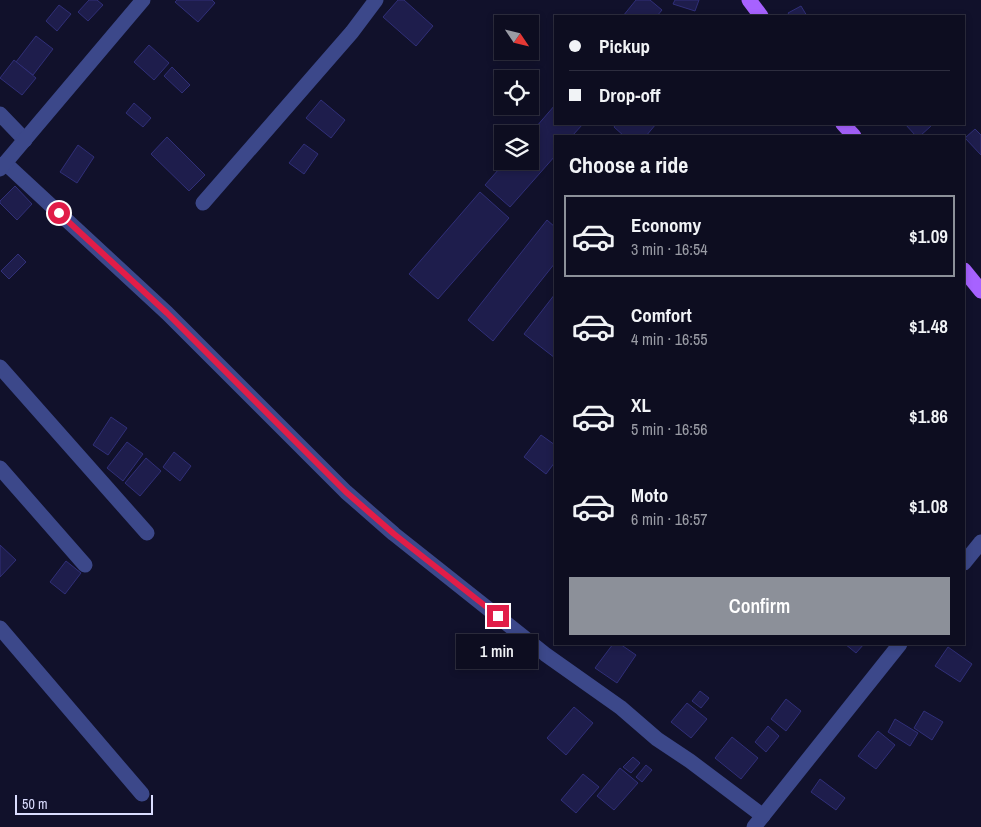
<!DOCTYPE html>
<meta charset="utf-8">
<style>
:root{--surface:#0d0d20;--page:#1b1b2d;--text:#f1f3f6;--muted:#9a9ca5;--line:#2d2d3e;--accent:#8c9099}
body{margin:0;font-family:"Archivo Narrow",sans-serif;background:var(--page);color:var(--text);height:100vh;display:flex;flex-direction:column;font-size:19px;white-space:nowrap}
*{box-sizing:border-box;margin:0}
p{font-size:16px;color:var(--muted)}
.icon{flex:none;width:28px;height:28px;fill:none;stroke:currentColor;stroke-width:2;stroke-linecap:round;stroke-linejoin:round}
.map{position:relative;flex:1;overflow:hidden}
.drawer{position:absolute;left:554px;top:135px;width:411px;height:510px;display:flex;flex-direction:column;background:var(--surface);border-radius:0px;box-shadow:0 2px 8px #0003,0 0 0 1px var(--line)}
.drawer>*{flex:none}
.top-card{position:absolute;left:554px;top:15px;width:411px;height:110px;border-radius:0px;box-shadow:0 2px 8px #0003,0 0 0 1px var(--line);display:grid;align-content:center;height:110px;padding:0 15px;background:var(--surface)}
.needle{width:32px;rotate:125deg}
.tools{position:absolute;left:494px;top:15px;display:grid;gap:10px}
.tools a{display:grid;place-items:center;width:45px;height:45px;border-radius:0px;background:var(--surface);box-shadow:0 2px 8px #0003,0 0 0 1px var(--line);font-size:25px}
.scale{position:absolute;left:15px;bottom:12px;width:138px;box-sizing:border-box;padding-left:5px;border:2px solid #dbddff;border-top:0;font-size:14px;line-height:18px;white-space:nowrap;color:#dbddff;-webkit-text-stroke:4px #11112b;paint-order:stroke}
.end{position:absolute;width:22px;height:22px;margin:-11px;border:6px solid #e11d48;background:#fff;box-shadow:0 0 0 2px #fff}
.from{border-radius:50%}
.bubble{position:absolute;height:35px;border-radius:0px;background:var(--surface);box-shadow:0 2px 8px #0003,0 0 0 1px var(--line);font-size:16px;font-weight:600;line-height:35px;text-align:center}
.top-card b{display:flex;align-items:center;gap:18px;height:48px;font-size:19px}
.top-card b+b{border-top:1px solid var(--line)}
.top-card i{width:12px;height:12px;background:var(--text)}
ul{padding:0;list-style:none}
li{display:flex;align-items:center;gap:15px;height:82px;margin:0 10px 8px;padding:0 5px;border:2px solid transparent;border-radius:0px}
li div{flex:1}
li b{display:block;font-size:19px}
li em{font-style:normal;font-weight:600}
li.on{border-color:var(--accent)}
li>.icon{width:45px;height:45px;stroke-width:1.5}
h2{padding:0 15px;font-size:22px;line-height:60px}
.cta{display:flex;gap:10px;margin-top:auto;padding:10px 15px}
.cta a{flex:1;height:58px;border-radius:0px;background:var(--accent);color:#fff;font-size:20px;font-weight:600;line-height:58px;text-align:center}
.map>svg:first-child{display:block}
.building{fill:#1e1d4c;stroke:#302f78}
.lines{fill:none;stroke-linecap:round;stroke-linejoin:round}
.minor{stroke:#3c488a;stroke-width:15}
.major{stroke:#a762ff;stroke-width:15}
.route{stroke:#e11d48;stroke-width:6}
</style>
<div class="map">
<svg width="981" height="827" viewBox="0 0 981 827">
<rect width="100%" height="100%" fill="#11112b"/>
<g class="building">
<polygon points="89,0 97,0 103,5 88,21 78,12"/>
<polygon points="177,0 212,0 215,3 198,22 175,2"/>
<polygon points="398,0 404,0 433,26 416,46 383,17"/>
<polygon points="636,0 650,0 662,10 657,16 623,16"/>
<polygon points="675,0 699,0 695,11 673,4"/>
<polygon points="59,5 71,14 57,31 46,21"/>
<polygon points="801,6 807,16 790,16 788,13"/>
<polygon points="36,36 53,49 33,75 16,62"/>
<polygon points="149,45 169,63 154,80 134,62"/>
<polygon points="14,60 36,78 22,95 0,78"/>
<polygon points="172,67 190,85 182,93 164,76"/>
<polygon points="321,100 345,120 331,138 306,118"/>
<polygon points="134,103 151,118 143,127 126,113"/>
<polygon points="555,105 555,124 583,124 572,136 555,136 555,156 510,207 485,185 506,161 530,161 530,134"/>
<polygon points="616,124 656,124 646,136 624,136 614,127"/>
<polygon points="905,124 929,124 931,126 920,136 916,136"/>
<polygon points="975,129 981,135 981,155 965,138"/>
<polygon points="167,137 205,175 189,191 151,154"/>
<polygon points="304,144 318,154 304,174 289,163"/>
<polygon points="78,145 94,157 77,183 60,172"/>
<polygon points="15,186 32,204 17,220 0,203 0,201"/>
<polygon points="480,192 509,218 438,299 409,274"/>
<polygon points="547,220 555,227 555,263 493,341 468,320"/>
<polygon points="18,254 26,262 9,279 1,271"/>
<polygon points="555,294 555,358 524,334"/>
<polygon points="111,417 127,428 108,455 93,445"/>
<polygon points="541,435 555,445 555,462 546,474 524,457"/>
<polygon points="127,442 143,454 123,481 107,468"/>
<polygon points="174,452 191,466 180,481 163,467"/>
<polygon points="146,458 161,471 140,496 125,483"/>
<polygon points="0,545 16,560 0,577"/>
<polygon points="66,561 81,573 65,594 50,582"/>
<polygon points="613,644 620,644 636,655 617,683 595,668"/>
<polygon points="845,644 864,644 856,653"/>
<polygon points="948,647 972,664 960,682 935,666"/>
<polygon points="700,691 709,698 701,708 692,701"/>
<polygon points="786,699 801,711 786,731 771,719"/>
<polygon points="687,703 707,719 691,738 671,722"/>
<polygon points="574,707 593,723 566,755 547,738"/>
<polygon points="924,711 943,722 932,740 914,728"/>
<polygon points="895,719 918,733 910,746 888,732"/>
<polygon points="768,726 779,736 766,752 755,742"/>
<polygon points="878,731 895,745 876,769 858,756"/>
<polygon points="732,737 758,758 741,779 715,758"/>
<polygon points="633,757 640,763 631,773 623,767"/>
<polygon points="646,765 652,770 642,782 636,777"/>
<polygon points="620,768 638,783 614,810 597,796"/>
<polygon points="583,774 599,787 576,813 561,800"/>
<polygon points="820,779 845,798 836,810 811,792"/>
</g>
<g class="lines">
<g class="minor">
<polyline points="0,114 25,140"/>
<polyline points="5,163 167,313 346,492 394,534 545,654 620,707 657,739 690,761 763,816"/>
<polyline points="0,169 143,0"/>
<polyline points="203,203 352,32 376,0"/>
<polyline points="0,367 147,533"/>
<polyline points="0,468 85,565"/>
<polyline points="964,563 981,542"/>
<polyline points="0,628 142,794"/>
<polyline points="754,827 900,644"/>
</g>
<g class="major">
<polyline points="749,0 761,16"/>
<polyline points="843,124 854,136"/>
<polyline points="964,270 981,291"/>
</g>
</g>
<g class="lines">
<polyline class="route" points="59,213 167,313 346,492 394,534 498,616"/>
</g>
</svg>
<div class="tools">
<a><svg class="needle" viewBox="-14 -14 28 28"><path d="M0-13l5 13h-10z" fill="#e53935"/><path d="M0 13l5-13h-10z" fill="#9a9ca5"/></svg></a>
<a><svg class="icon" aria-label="locate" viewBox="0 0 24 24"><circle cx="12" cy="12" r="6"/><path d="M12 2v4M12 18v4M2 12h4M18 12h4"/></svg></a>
<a><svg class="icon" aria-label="layers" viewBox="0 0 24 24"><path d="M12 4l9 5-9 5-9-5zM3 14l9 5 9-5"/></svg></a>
</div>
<div class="scale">50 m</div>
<i class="end from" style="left:59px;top:213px"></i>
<i class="end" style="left:498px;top:616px"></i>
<div class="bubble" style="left:456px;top:634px;width:82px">1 min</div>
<div class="top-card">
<b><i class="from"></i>Pickup</b>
<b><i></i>Drop-off</b>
</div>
<section class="drawer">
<h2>Choose a ride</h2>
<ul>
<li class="on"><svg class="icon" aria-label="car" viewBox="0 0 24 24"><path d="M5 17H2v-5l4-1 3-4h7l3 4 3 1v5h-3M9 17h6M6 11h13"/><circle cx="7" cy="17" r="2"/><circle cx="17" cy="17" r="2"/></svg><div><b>Economy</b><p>3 min · 16:54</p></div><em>$1.09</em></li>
<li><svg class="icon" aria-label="car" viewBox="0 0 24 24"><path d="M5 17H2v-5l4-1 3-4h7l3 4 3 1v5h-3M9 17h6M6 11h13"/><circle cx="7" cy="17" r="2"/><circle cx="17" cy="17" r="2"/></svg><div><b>Comfort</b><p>4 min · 16:55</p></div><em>$1.48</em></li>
<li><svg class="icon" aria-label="car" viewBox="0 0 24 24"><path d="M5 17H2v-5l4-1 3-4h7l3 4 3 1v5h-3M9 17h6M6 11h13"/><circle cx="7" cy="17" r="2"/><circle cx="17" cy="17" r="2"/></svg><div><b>XL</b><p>5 min · 16:56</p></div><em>$1.86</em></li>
<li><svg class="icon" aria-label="car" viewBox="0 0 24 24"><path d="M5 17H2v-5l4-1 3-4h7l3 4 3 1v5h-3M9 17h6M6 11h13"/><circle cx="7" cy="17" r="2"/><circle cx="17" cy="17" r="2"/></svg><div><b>Moto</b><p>6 min · 16:57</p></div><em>$1.08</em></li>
</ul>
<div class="cta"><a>Confirm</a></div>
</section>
</div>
